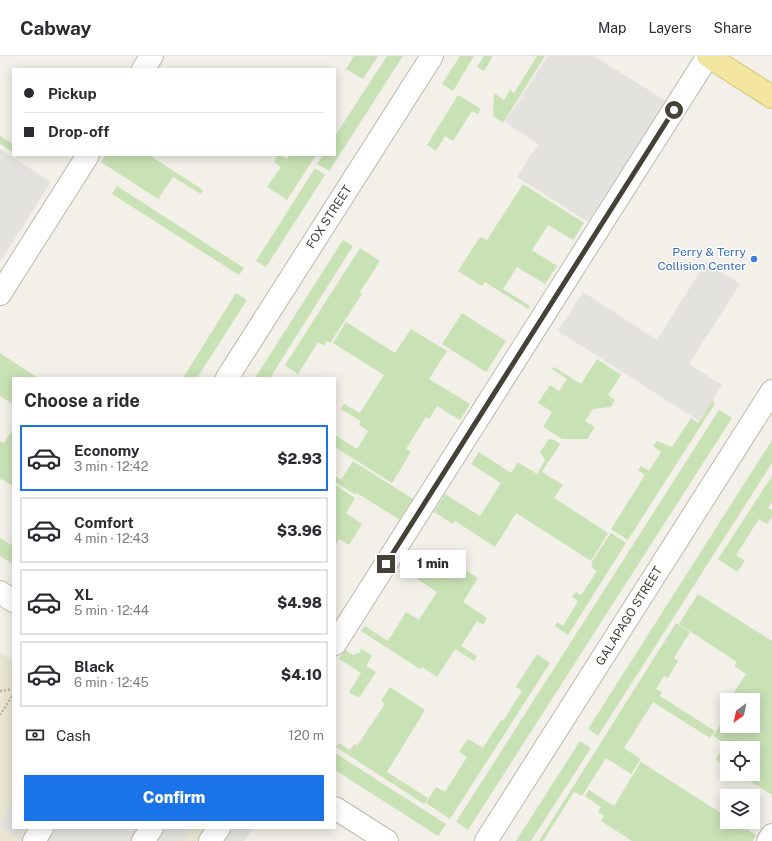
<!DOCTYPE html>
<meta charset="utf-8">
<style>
:root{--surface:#fff;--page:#f7f7f7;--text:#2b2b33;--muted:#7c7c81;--line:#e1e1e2;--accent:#1a73e8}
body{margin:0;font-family:"Public Sans",sans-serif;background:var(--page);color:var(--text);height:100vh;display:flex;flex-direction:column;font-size:15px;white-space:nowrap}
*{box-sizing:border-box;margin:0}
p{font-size:13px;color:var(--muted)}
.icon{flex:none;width:22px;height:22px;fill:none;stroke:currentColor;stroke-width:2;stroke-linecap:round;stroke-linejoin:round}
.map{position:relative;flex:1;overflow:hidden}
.panel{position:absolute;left:12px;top:321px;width:324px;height:452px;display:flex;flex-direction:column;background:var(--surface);border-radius:0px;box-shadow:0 2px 10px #0003}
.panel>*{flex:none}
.guide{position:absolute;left:12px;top:12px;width:324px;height:88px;border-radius:0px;box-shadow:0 2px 10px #0003;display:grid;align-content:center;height:88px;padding:0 12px;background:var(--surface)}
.needle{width:26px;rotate:213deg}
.buttons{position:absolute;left:720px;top:637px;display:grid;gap:8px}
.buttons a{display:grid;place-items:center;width:40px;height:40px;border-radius:0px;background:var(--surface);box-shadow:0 2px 10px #0003;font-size:20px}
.end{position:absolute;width:18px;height:18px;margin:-9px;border:5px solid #454137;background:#fff;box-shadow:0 0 0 2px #fff}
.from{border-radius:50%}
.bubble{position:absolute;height:28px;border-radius:0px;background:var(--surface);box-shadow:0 2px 10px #0003;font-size:13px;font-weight:800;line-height:28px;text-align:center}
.guide b{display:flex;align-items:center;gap:14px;height:38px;font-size:15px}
.guide b+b{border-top:1px solid var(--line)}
.guide i{width:10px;height:10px;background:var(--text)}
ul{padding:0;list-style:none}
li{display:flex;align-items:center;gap:12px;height:66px;margin:0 8px 6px;padding:0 4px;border:2px solid var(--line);border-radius:0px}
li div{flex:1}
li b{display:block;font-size:15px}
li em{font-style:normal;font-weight:800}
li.active{border-color:var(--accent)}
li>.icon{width:36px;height:36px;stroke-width:1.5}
h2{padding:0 12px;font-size:18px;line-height:48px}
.pay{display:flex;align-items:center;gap:10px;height:44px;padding:0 12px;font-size:15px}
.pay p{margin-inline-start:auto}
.primary-button{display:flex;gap:8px;margin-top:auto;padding:8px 12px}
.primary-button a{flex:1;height:46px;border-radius:0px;background:var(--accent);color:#fff;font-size:16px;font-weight:800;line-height:46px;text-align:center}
header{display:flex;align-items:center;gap:24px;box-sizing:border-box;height:56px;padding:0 20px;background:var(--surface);border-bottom:1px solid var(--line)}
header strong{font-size:19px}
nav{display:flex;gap:22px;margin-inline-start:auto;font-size:14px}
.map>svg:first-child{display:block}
.education{fill:#eae6d3}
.green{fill:#c8e2b5}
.parking{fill:#e4e2df}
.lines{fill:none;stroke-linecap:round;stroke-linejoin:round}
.minor-casing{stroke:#bcb9ac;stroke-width:24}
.major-casing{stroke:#d7c571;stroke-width:24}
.path{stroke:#bdb69e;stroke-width:2.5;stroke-dasharray:2 2;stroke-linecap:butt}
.minor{stroke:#fff;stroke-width:22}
.major{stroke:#f3e6a0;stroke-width:22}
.route{stroke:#454137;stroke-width:5}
.shop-dot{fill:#3f7fe0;stroke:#fff;stroke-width:1.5}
.labels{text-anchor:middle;stroke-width:3;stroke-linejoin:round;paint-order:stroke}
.street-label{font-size:12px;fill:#454137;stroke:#fff}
.shop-label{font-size:12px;fill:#366cbe;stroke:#fff;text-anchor:end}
</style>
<header>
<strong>Cabway</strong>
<nav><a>Map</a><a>Layers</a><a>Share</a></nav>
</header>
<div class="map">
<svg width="772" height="785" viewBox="0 0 772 785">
<rect width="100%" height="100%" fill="#f2f0e8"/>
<polygon class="education" points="0,597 13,605 13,772 214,772 205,785 0,785"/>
<g class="green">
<polygon points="354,0 378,0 363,23 346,13"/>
<polygon points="387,0 403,0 329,115 317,108 323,99 335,99 335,80"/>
<polygon points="460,0 474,0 453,35 442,28"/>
<polygon points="484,0 493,0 484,15 477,11"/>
<polygon points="537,0 545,0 503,67 493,60 494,37 504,44 510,34 514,37"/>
<polygon points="458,39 481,53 478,58 472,55 453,85 445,80 436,95 427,89"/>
<polygon points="0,80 13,88 13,96 0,88"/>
<polygon points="106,99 149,99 203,134 201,138 173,121 158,143 101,106"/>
<polygon points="278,99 287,103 289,99 316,99 287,144 267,131 281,111 274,106"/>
<polygon points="315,112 325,119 266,211 256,205"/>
<polygon points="523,128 584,167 573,184 548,169 532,194 557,210 545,228 517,211 503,233 530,250 528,253 485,226 482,230 458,215 480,181 487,184"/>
<polygon points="117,130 244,212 239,219 112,138"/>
<polygon points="343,184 353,190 270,322 255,322"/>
<polygon points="360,192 380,205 360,236 362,238 330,287 327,285 324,290 318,286 298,318 285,309"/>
<polygon points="236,237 247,244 197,322 183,322"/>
<polygon points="462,257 506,285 486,316 442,288"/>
<polygon points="346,266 395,297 411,273 447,295 429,323 470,348 460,364 437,350 429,363 426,361 406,393 411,396 392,427 335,391 335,379 357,393 368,375 359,369 361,365 341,353 344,348 360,357 384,319 333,287"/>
<polygon points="0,297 38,322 13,322 13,348 0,340"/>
<polygon points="597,303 621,319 608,339 615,344 611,351 593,353 585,365 595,371 587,383 562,383 543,371 552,356 538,347 550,329 559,335 567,323 552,313 554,311 581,328"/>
<polygon points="713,343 714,349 628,484 611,473 645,419 638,414 641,410 649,415 661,396 653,390 657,385 672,391 691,362 698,367"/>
<polygon points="719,354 732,362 468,774 456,766"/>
<polygon points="13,373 13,430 2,423 0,424 0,385 4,387"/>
<polygon points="549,383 554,384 560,388 542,416 563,429 554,442 608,477 591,505 516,457 495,491 455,465 453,468 434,456 445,438 480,460 501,427 471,408 479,396 511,417 518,406 537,418 545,404 540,396"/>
<polygon points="772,384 772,407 598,680 588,673"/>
<polygon points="353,405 413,443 400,464 357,437 356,439 335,426 335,420 341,424"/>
<polygon points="772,420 772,446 768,452 772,454 772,461 767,468 759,463 736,499 745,505 737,516 718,503"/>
<polygon points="335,429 355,442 346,457 362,468 349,489 339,483 335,489"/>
<polygon points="611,477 626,487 568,579 555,570 557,566 563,570 578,545 572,541 576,536 581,539 597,515 591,511 593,508 591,507"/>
<polygon points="0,482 13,490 13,508 0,500"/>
<polygon points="447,503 478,522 463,546 487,562 483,569 477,565 461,590 477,600 474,605 455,593 437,621 422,611 420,613 361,575 365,570 388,585 406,556 419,564 437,536 401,512 403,508 416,516 423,505"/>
<polygon points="698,538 772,585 772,739 739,718 753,718 753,692 727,692 727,711 716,703 726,688 713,680 727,658 727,670 753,670 753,644 736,644 738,641 733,638 746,618 734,610 737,606 679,568"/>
<polygon points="676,567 690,576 674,602 678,605 668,622 664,620 656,633 662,636 660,640 715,675 710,682 653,646 624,692 641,703 631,718 606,702 582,740 574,736 543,785 539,785"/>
<polygon points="362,593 372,600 366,610 376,616 359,642 349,636 361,617 339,603 345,594 353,599 359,597"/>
<polygon points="537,598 550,607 450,763 426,747 436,731 445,736 467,701 459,696 468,683 483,692 501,664 503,665 522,635 516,631"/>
<polygon points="390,631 425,654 387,716 428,742 424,748 336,691 339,687 350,694 354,688 357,690 385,648 381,645"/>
<polygon points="580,685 591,692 531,785 516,785"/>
<polygon points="335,697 446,768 438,780 335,714"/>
<polygon points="641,706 727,761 727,766 735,766 756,779 753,785 632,785 601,765 604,760 598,756 601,751 585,740 589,734 614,750"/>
</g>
<g class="parking">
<polygon points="548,0 594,0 666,45 588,166 517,121 538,88 505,66"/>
<polygon points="0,93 51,126 0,206"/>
<polygon points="706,206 740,228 689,308 722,329 699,365 558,275 583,236 657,284"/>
<polygon points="13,746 13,772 191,772 183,785 22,785 0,771 0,767"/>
<polygon points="228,772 253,772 244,785 220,785"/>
</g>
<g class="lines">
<g class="minor-casing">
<g id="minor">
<polyline points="143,13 152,0"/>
<polyline points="0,238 88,99"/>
<polyline points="227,322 432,0"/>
<polyline points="0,536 13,545"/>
<polyline points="335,588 708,0"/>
<polyline points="335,752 387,785"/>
<polyline points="34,785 42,772"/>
<polyline points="143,785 152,772"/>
<polyline points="210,785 219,772"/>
<polyline points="486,785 772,335"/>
<polyline points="768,785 772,779"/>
</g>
</g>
<g class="major-casing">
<polyline id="major" points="708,0 772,41"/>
</g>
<g class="path">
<polyline points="0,635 13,633"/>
<polyline points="0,659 13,639"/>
</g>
<use href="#minor" class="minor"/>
<use href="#major" class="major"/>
</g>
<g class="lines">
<polyline class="route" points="386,508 674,54"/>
</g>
<circle class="shop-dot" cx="754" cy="203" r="4"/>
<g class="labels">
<g class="street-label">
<text transform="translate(329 161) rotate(-57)" y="4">FOX STREET</text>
<text transform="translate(629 560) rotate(-58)" y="4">GALAPAGO STREET</text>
</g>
<g class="shop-label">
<text x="746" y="200">Perry &amp; Terry<tspan x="746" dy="14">Collision Center</tspan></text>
</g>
</g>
</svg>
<div class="buttons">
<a><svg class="needle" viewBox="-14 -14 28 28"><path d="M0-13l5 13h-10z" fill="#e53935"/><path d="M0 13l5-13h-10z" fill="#7c7c81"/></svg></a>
<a><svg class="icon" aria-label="locate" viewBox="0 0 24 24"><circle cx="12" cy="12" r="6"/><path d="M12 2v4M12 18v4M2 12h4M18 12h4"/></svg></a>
<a><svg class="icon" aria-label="layers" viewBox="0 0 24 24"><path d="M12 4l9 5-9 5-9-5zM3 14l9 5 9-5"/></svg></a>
</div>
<i class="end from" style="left:674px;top:54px"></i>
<i class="end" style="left:386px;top:508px"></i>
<div class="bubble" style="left:400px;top:494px;width:66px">1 min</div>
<div class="guide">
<b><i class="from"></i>Pickup</b>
<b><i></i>Drop-off</b>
</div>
<section class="panel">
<h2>Choose a ride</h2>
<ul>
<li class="active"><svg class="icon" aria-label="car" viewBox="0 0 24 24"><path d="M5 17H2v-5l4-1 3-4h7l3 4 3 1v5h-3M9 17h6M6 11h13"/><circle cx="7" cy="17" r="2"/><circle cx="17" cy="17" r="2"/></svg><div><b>Economy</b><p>3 min · 12:42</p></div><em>$2.93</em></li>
<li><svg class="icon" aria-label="car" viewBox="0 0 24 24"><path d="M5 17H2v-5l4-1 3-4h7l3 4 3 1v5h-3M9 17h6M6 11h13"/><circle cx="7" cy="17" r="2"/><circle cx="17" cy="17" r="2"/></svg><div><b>Comfort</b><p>4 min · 12:43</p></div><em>$3.96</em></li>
<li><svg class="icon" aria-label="car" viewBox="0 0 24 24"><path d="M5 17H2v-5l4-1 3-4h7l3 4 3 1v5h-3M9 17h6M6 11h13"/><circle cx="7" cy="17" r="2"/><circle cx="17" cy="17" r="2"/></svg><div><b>XL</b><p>5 min · 12:44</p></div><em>$4.98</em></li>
<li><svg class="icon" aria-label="car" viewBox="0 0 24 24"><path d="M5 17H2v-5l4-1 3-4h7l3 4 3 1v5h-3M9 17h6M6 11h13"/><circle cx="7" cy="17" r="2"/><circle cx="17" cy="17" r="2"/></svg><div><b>Black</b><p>6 min · 12:45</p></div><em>$4.10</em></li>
</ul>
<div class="pay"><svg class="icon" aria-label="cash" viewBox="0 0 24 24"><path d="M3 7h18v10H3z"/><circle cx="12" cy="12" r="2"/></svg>Cash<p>120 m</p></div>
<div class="primary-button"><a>Confirm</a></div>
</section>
</div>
